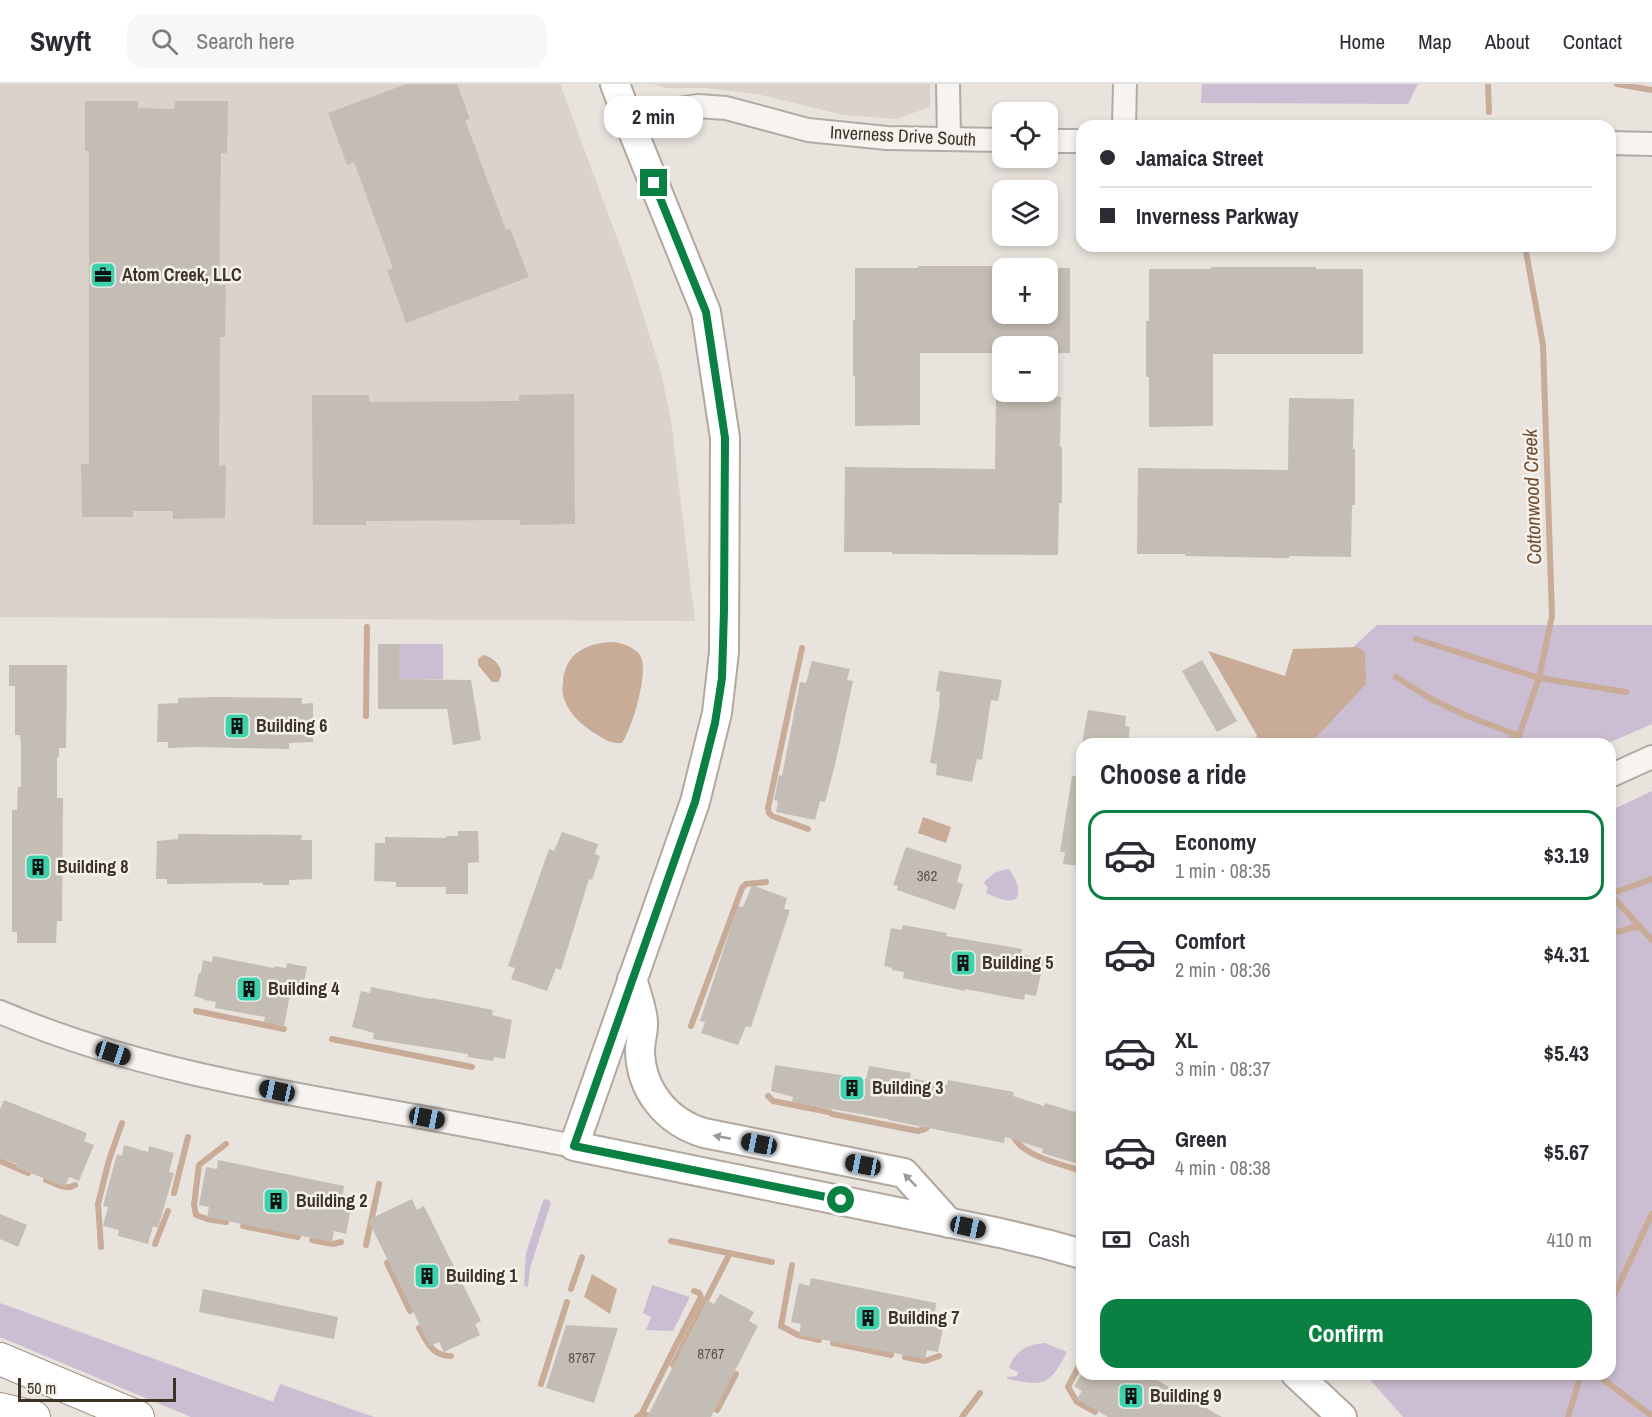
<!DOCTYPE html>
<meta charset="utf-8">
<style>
:root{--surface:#fff;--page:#f7f7f7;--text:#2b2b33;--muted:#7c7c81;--line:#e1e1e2;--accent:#0b8043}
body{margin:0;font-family:"Archivo Narrow",sans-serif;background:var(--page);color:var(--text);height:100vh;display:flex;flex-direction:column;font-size:22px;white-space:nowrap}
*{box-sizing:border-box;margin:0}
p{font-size:20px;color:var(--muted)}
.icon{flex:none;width:33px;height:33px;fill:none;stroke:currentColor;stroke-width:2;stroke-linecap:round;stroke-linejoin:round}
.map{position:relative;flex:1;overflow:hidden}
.panel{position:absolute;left:1076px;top:654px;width:540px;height:642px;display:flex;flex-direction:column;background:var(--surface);border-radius:18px;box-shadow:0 3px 9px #0003}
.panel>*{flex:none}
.guide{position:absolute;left:1076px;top:36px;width:540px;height:132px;border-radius:18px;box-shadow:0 3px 9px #0003;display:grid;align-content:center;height:132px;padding:0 24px;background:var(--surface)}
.buttons{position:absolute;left:992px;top:18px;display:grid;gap:12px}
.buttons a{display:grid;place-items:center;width:66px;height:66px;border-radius:12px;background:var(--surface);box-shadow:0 3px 9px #0003;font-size:30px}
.scale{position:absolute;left:18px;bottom:15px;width:158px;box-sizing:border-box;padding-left:6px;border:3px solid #3e3327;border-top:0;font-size:16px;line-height:21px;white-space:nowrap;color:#3e3327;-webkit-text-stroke:4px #f5f1ed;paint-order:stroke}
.end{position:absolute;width:27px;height:27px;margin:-14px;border:8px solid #0b8043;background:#fff;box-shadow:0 0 0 3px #fff}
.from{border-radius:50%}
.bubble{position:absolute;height:42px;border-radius:18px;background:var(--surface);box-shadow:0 3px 9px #0003;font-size:20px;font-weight:800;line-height:42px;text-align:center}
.car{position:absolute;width:18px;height:36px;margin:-18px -9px;border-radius:8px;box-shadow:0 0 4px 2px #0007;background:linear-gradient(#222 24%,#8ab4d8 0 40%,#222 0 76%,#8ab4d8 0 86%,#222 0)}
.guide b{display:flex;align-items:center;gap:21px;height:57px;font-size:22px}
.guide b+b{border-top:2px solid var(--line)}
.guide i{width:15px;height:15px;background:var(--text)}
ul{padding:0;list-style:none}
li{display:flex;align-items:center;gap:18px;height:90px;margin:0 12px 9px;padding:0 12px;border:3px solid transparent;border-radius:18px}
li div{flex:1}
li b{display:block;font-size:22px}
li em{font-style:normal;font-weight:800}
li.current{border-color:var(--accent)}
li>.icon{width:54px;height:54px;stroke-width:1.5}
h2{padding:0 24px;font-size:27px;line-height:72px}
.pay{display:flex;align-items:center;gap:15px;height:66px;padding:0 24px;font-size:22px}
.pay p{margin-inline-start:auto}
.cta{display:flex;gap:12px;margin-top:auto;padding:12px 24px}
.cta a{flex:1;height:69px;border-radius:18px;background:var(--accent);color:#fff;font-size:24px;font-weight:800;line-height:69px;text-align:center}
header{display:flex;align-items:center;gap:36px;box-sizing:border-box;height:84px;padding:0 30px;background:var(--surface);border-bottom:2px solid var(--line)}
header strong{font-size:28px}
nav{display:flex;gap:33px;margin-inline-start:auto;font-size:21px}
.search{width:420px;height:54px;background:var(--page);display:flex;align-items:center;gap:15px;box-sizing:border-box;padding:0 21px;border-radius:18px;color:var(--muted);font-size:22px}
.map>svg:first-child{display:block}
.built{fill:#dad2cb}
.green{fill:#cbbed2}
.water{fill:#c9ac97}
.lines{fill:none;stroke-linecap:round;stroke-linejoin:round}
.stream{stroke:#c9ac97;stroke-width:6}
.building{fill:#c4bdb5}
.minor-casing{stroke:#b2aba3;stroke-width:26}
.major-casing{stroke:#b3a89d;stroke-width:32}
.highway-casing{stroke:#9e9285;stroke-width:34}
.minor{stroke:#f6f3f0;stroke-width:22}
.major{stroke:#fff;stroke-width:28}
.highway{stroke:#fff;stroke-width:32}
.oneway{fill:#9e9993}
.route{stroke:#0b8043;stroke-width:8}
.labels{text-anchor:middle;stroke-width:5;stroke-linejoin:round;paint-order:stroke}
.number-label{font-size:15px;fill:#60564a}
.street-label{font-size:18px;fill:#3e3327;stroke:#f5f1ed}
.poi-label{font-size:18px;font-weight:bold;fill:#3e3327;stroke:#f5f1ed;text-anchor:start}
.water-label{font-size:20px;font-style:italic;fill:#734f30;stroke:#f5f1ed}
</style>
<header>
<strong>Swyft</strong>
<div class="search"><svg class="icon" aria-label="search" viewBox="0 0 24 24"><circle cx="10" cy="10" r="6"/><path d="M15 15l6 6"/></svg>Search here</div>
<nav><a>Home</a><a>Map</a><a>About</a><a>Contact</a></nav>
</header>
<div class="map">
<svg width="1652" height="1333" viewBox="0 0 1652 1333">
<rect width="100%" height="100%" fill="#e8e3dd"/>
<g class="built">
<polygon points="0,0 560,0 629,186 661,288 671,336 695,537 0,533"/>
<polygon points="652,0 930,0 930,23 896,35 844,31 757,10 706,4 666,4"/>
</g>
<g class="green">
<polygon points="1202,0 1418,0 1408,20 1201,19"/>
<polygon points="1377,541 1652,541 1652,640 1606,660 1248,660"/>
<rect x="399" y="560" width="44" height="35"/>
<polygon points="1652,707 1652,1333 1403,1333 1365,1290 1610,1290 1610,727"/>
<path d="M1009 785C1012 790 1017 797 1018 804 1021 826 995 813 986 809L988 804 984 799C990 790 999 786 1009 785Z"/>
<polygon points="545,1115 549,1116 551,1119 530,1184 528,1203 526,1203 524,1201 526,1169 543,1117"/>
<polygon points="652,1201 690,1213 673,1247 646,1246 651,1233 643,1229"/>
<polygon points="0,1219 273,1318 280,1300 374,1333 191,1333 0,1253"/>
<path d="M1045 1259 1067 1268C1049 1303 1044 1302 1007 1295V1293L1017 1292 1018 1288 1009 1284C1014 1267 1028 1260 1045 1259Z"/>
</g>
<g class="water">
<path d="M615 558C624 560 634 563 640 571 650 587 632 644 622 659 612 660 605 656 596 650 584 643 570 631 565 617 562 611 562 605 563 599 564 569 588 558 615 558Z"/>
<polygon points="1357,563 1364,567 1365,571 1366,600 1310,660 1262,660 1208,567 1285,592 1293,565"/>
<path d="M483 571C495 573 507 587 498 598H492L478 581V575Z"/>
<polygon points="923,733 951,743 946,759 918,749"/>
<polygon points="592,1190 617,1205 610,1230 584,1213"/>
</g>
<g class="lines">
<g class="stream">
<polyline points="1488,0 1489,28"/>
<polyline points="1617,0 1652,6"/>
<polyline points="1416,555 1539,594 1626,608"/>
<polyline points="802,564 768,724 769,729 772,732 808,745"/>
<polyline points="1396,593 1431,615 1467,632 1517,651"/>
<polyline points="366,632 367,543"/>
<polyline points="1504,660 1517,651"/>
<polyline points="1516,660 1539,594 1552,532 1543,261 1525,162"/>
<polyline points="1610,810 1652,856"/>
<polyline points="1610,810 1652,795"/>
<polyline points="1610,850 1639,842"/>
<polyline points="196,927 284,945"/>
<polyline points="691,942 742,804 746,800 766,798"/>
<polyline points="332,955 472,983"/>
<polyline points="768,1012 773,1017 829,1028"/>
<polyline points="832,1030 918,1047 925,1045 931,1040"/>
<path d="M1012 1049C1019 1072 1061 1080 1082 1087"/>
<polyline points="226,1060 199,1081 194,1121 196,1131 207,1135 226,1138"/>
<polyline points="0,1077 28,1089"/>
<path d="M46 1096C55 1099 66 1107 75 1101"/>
<polyline points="174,1109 188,1053"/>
<polyline points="243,1142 298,1153"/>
<polyline points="312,1156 333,1160 341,1158"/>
<polyline points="671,1157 772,1178"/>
<polyline points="155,1160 168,1127"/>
<polyline points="366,1161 379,1100"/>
<polyline points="101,1163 98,1120 109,1076 122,1039"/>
<polyline points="387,1179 410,1227"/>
<polyline points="792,1181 781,1242 798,1251 819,1256"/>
<polyline points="571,1205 582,1173"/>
<polyline points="1610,1220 1652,1130"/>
<path d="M419 1244C427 1258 432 1272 451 1272"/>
<polyline points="833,1259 891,1271"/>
<polyline points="674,1265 701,1213 699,1209 694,1207"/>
<polyline points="905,1273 925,1277 939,1272"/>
<polyline points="1082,1276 1068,1303 1077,1318 1095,1328"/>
<polyline points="673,1281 730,1169"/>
<polyline points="1596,1290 1652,1332"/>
<polyline points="541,1300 567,1218"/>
<polyline points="717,1326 736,1290"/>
<polyline points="637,1333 641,1331 673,1267"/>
<polyline points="646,1333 647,1331"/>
<polyline points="962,1333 980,1309"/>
<polyline points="1568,1333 1581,1290"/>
</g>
</g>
<g class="building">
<polygon points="406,0 457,0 470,35 465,36 506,146 510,144 529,193 406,239 387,186 393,184 354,78 347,81 328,29"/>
<polygon points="85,17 138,17 138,24 174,25 175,17 228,17 227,70 221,69 219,201 226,201 225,253 220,253 219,382 226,381 225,434 173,435 173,427 133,427 133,433 82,433 81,380 89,380 89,67 85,67"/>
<polygon points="918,182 1002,182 1002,230 1047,230 1047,184 1070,184 1070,269 1047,269 1047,262 1002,262 1002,269 920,269 920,341 855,342 855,292 853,292 853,236 855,236 855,184 918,184"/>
<polygon points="1211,183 1316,183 1316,185 1363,185 1363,270 1213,270 1213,342 1149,343 1149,293 1146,293 1146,237 1149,237 1149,185 1211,185"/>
<polygon points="574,310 575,440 520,441 520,436 366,437 366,441 313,441 312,311 369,311 369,318 519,317 519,311"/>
<polygon points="996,312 1061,313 1060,363 1062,363 1062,419 1059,419 1058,471 892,470 892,468 844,468 845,383 995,385"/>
<polygon points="1289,314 1354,315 1353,365 1355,365 1355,421 1352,421 1351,473 1289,472 1289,474 1185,472 1185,470 1137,470 1138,384 1288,386"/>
<polygon points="378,560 399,560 399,595 471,596 481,656 453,661 447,625 378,625"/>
<polygon points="1202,576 1237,637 1217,648 1182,587"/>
<polygon points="812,577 850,585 847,596 853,597 835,681 825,718 820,717 815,736 776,728 778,717 774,716 779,691 782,692 800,598 806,599"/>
<polygon points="9,581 67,581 66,664 59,664 59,673 57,673 57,714 63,714 62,837 57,837 56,859 17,859 17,848 12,848 12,726 17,726 18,703 21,703 21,661 20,651 15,651 15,602 9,602"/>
<polygon points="939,587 1002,596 998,617 991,616 982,676 977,675 972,698 936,691 937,680 930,679 940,619 939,619 940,608 936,607"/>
<polygon points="216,613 302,614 302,620 313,619 313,658 289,659 289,665 194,663 168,664 168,658 157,658 158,620 178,619 178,614"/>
<polygon points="1088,626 1126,632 1125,642 1130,643 1128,660 1082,660"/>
<polygon points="1072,692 1082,692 1082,782 1063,780 1065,768 1060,768"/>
<polygon points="458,747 478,747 479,778 468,779 468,810 446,810 446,803 396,803 396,798 374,797 375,759 385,759 385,753 446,754 446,752 458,752"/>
<polygon points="562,748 598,760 595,770 600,772 592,796 589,795 561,886 556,884 547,907 511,895 515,884 508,882 549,765 554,767"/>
<polygon points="178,750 302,751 301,756 312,756 312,795 289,796 289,801 263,801 263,799 167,800 167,795 156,795 157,757 178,755"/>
<polygon points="906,763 962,781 957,798 963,800 955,826 897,806 898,802 893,801"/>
<polygon points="752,801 787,814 784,825 790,826 751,943 746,942 738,961 701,949 705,938 700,937 738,822 743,823"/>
<polygon points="903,841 947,849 946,852 1022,865 1021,870 1044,876 1036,912 1025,910 1024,916 965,905 965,907 903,894 904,888 892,886 892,884 884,882 891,844 902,846"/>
<polygon points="213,872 274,884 274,882 286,884 287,879 307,883 301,914 290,911 284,942 264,938 265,933 215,924 216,918 204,916 204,915 194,912 199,889 201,889 203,876 212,878"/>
<polygon points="371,903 431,915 432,914 493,926 492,931 512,936 505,975 494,973 493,977 468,973 468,970 373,955 374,949 352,943 361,907 370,909"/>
<polygon points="775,981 866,995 869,982 911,989 910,994 947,1001 948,996 1014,1008 1013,1012 1044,1022 1045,1019 1082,1030 1082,1081 1042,1069 1043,1065 1005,1053 1004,1059 888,1036 888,1035 792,1018 793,1013 771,1007"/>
<polygon points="4,1016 87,1049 84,1057 94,1061 79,1097 69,1093 65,1103 16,1083 17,1080 0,1074 0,1025"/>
<polygon points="124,1061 148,1068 149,1062 174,1069 169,1088 174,1089 158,1144 153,1142 148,1160 118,1152 119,1146 103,1142 108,1123 103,1122 117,1070 122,1072"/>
<polygon points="218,1076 344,1102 343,1110 353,1113 346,1150 334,1147 332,1158 207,1133 209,1123 199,1121 206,1083 217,1085"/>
<polygon points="412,1115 417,1126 424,1122 481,1237 475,1240 480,1251 444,1268 439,1258 430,1262 368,1136"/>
<polygon points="0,1130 27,1141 18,1163 0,1155"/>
<polygon points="811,1194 936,1219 935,1228 946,1230 938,1268 927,1266 925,1275 799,1251 801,1240 791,1238 799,1199 809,1202"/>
<polygon points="203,1205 338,1233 334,1255 199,1228"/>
<polygon points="720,1210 754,1228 749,1237 758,1242 711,1333 647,1333 707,1216 714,1220"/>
<polygon points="566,1241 618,1244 594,1319 546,1304"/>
<polygon points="1082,1290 1146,1290 1222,1333 1108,1333 1077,1315 1082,1307 1074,1302"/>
</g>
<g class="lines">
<g class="minor-casing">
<g id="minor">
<polyline points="948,0 949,55"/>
<polyline points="628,35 671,26 698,22 726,24 808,46 887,54 1002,56"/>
<polyline points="1124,42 1125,0"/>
<polyline points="1047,57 1082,57"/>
<polyline points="1610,59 1652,60"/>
<polyline points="1610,692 1652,673"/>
<path d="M0 928C129 983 267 1006 404 1030 461 1040 517 1051 574 1062"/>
</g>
</g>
<g class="major-casing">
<g id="major">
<polyline points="615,0 628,35 706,228 725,354 724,568 717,629 695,718 574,1062 1000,1149 1046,1160 1082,1170"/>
<path d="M632 895C635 905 644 930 643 940 643 949 640 958 640 967 641 1007 667 1038 704 1049L904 1089 949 1139"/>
<polyline points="1296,1290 1342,1333"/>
</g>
</g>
<g class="highway-casing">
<g id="highway">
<polyline points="0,1275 138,1333"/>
<polyline points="0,1325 34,1333"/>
</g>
</g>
<use href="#minor" class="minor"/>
<use href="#major" class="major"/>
<use href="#highway" class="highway"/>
</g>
<defs><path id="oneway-solid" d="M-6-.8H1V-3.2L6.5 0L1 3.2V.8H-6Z" transform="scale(1.5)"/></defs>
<g class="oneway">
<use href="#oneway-solid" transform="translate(722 1053) rotate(-169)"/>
<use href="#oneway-solid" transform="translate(910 1096) rotate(-135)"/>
</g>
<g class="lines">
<polyline class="route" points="654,99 706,228 725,354 724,526 722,594 715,639 695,718 574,1062 841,1116"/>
</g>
<defs>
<g id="office-square" transform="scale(1.35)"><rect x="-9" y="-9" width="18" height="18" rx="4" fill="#3fd0ac" stroke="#f5f1ed"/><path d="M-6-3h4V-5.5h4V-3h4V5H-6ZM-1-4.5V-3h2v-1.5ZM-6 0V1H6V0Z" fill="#111"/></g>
<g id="building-square" transform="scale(1.35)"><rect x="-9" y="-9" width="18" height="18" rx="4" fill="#3fd0ac" stroke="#f5f1ed"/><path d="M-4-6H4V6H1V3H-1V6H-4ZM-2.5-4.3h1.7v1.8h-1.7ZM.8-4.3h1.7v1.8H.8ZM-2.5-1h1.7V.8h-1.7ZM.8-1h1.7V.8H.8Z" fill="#111"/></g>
</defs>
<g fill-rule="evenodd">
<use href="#office-square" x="103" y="191"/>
<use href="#building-square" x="237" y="642"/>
<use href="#building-square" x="38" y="783"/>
<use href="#building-square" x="963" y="879"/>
<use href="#building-square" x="249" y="905"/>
<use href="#building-square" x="852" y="1004"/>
<use href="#building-square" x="276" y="1117"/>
<use href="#building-square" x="427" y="1192"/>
<use href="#building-square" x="868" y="1234"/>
<use href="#building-square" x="1131" y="1312"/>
</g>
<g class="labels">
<g class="number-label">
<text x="927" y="797">362</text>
<text x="711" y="1275">8767</text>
<text x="582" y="1279">8767</text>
</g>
<g class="street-label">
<text transform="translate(903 52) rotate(3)" y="6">Inverness Drive South</text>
</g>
<g class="poi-label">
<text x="122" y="197">Atom Creek, LLC</text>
<text x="256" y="648">Building 6</text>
<text x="57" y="789">Building 8</text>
<text x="982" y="885">Building 5</text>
<text x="268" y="911">Building 4</text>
<text x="872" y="1010">Building 3</text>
<text x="296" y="1123">Building 2</text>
<text x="446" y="1198">Building 1</text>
<text x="888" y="1240">Building 7</text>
<text x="1150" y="1318">Building 9</text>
</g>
<g class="water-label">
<text transform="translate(1532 413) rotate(-92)" y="7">Cottonwood Creek</text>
</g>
</g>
</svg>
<div class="buttons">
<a><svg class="icon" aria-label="locate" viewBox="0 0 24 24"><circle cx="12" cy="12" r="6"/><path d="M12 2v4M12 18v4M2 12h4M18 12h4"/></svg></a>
<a><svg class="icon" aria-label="layers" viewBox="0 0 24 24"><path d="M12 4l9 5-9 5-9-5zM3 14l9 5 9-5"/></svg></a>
<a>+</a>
<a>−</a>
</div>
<div class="scale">50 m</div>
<i class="end from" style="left:841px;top:1116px"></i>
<i class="end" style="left:654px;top:99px"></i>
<div class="bubble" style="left:604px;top:12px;width:99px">2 min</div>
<i class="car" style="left:113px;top:969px;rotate:108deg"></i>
<i class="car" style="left:277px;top:1007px;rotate:282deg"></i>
<i class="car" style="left:427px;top:1034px;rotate:101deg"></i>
<i class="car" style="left:759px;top:1060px;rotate:281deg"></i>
<i class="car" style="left:863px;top:1081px;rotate:281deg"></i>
<i class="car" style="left:968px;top:1143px;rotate:102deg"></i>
<div class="guide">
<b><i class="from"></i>Jamaica Street</b>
<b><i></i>Inverness Parkway</b>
</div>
<section class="panel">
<h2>Choose a ride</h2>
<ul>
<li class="current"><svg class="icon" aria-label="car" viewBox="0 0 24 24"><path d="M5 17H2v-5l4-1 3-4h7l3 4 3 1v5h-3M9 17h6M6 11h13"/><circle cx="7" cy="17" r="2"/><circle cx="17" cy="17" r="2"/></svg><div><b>Economy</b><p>1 min · 08:35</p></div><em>$3.19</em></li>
<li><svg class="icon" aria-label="car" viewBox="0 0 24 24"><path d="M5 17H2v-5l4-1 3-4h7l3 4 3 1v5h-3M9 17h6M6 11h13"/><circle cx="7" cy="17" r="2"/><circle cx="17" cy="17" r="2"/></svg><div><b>Comfort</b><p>2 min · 08:36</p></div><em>$4.31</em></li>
<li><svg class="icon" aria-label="car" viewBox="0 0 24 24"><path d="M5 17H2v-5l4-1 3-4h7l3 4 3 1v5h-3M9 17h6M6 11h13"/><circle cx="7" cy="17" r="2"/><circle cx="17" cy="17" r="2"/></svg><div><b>XL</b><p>3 min · 08:37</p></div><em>$5.43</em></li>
<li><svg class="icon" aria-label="car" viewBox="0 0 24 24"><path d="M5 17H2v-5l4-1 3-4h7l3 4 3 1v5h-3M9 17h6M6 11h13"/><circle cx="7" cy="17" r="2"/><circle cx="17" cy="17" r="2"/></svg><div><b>Green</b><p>4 min · 08:38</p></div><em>$5.67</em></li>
</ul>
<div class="pay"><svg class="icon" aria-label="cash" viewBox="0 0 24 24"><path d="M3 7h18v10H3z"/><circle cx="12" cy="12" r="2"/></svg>Cash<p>410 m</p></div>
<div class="cta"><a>Confirm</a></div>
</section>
</div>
